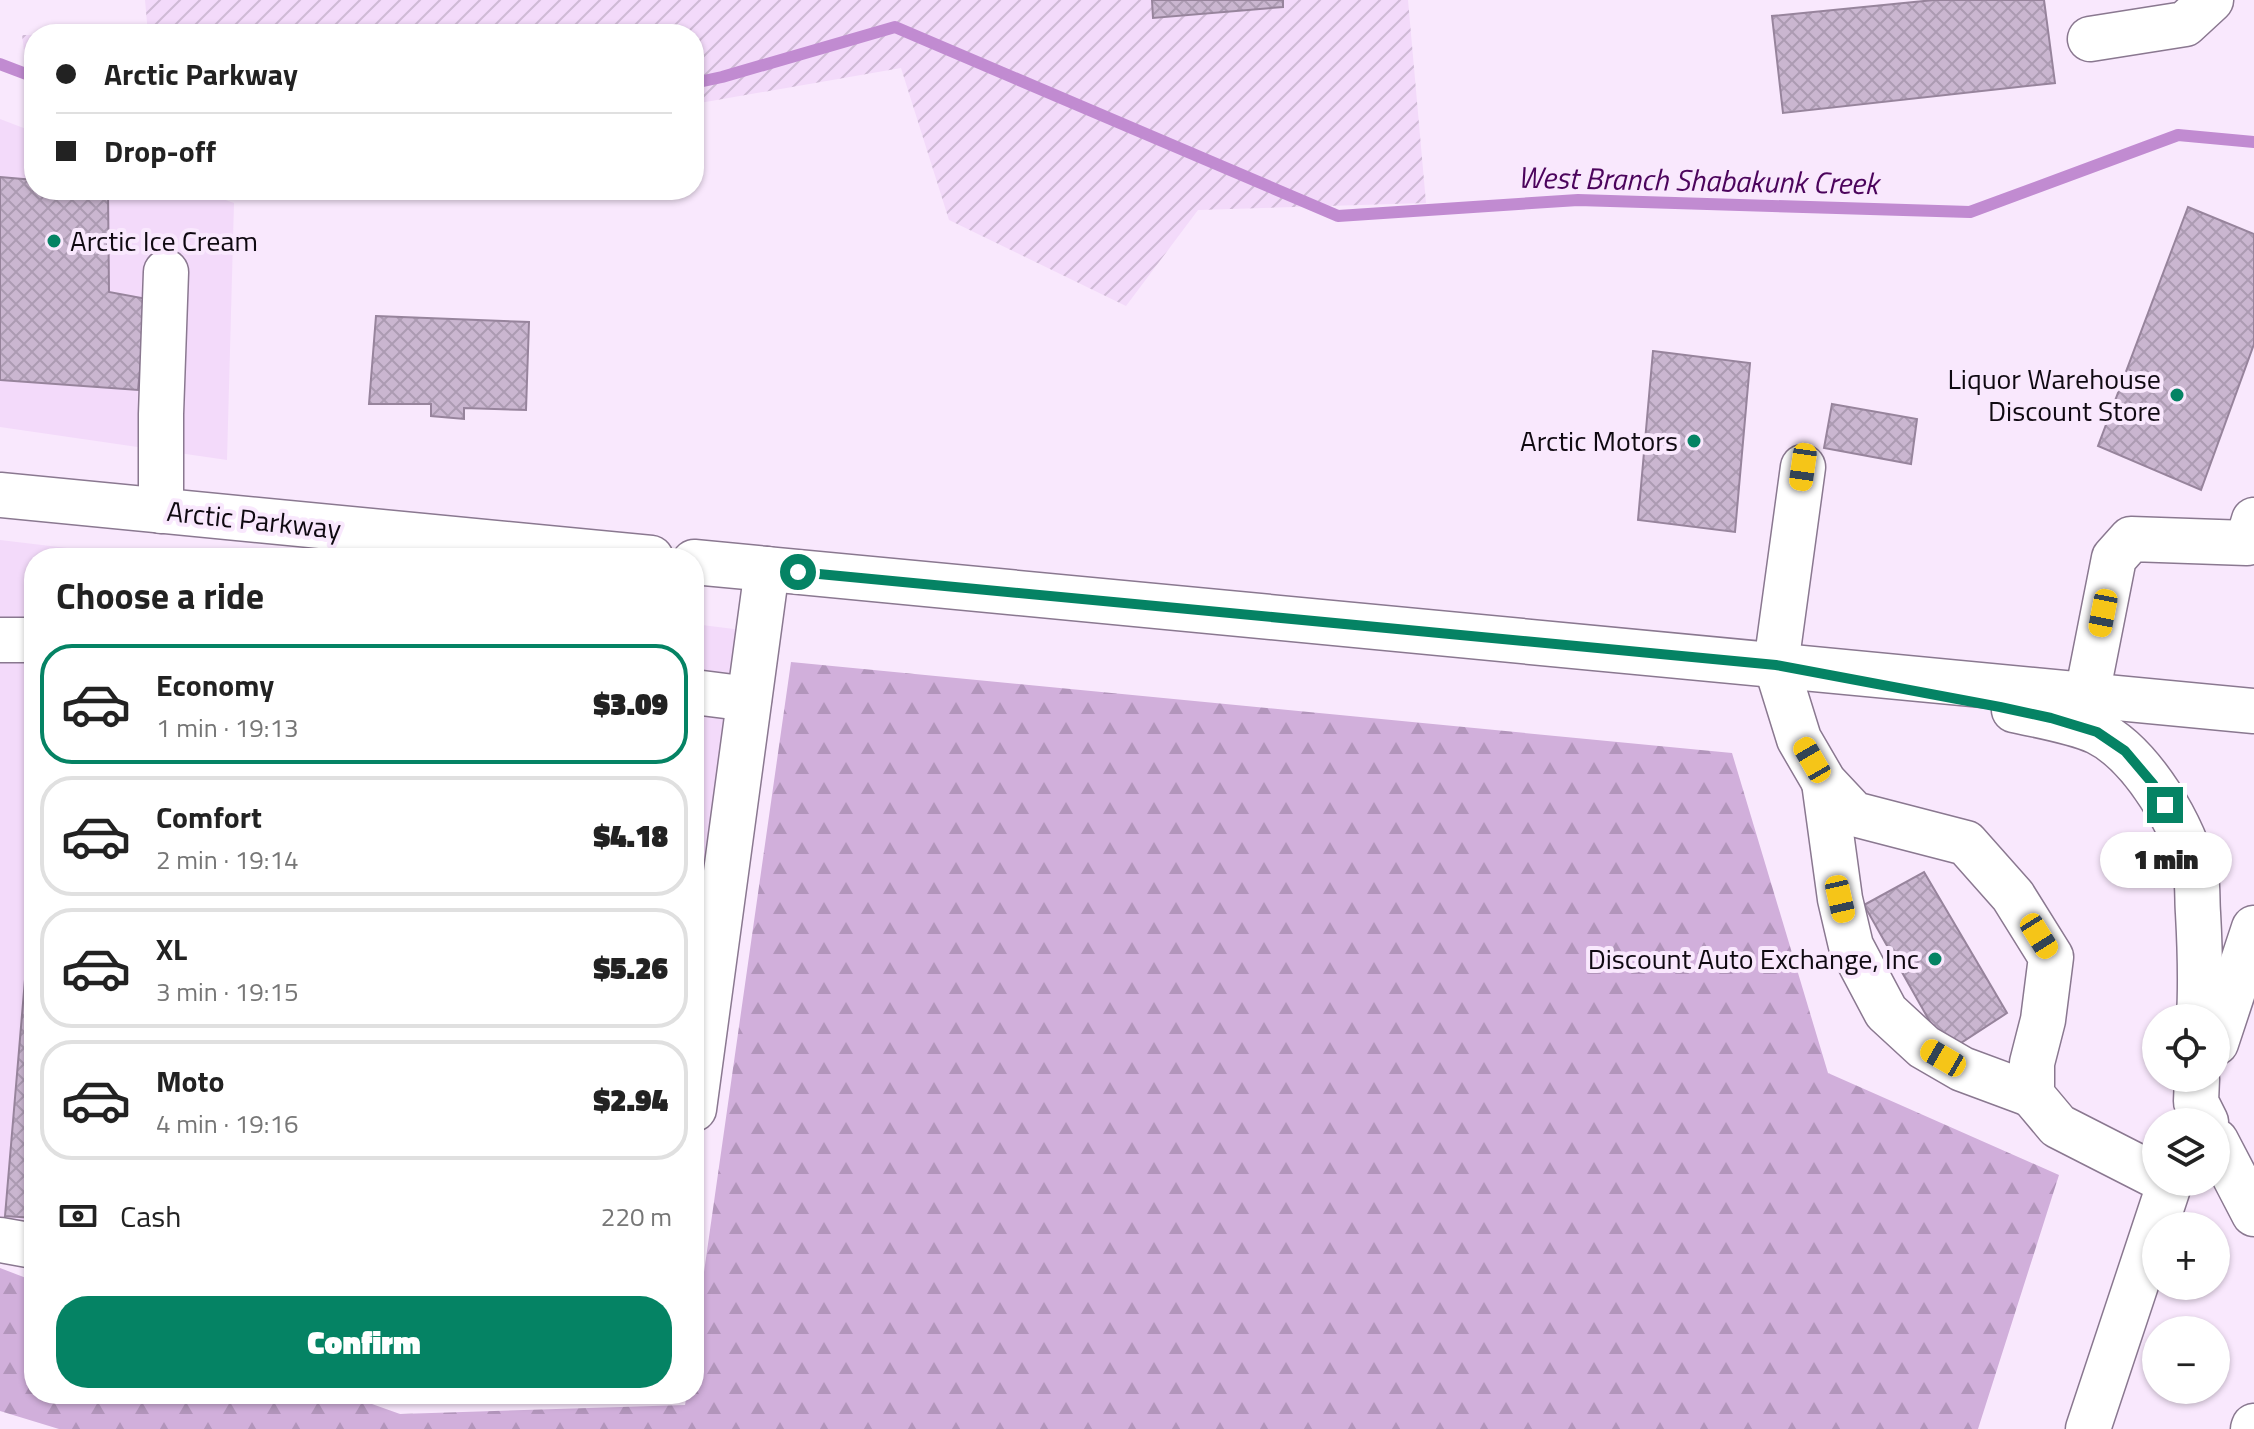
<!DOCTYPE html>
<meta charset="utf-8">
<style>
:root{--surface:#fff;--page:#f2f2f2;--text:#222;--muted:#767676;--line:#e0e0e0;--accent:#058364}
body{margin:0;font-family:"Titillium Web",sans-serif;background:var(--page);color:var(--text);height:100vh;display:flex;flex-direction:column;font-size:30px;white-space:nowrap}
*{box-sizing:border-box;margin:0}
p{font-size:26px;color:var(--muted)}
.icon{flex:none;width:44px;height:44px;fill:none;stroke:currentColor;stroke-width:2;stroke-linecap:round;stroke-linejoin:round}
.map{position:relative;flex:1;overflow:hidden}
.panel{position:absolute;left:24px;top:548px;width:680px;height:856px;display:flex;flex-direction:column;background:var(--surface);border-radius:32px;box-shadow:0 2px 6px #0004}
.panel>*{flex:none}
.guide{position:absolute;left:24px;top:24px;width:680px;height:176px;border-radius:32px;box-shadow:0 2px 6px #0004;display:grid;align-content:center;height:176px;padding:0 32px;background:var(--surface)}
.tools{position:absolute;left:2142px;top:1004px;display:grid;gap:16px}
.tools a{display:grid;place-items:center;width:88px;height:88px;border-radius:50%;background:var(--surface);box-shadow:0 2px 6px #0004;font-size:40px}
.end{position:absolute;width:36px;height:36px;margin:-18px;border:10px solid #058364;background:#fff;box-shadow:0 0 0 4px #fff}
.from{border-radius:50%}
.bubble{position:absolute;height:56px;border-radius:28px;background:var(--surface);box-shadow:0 2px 6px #0004;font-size:26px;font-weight:800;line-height:56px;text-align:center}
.car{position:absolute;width:24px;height:48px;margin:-24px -12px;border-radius:10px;box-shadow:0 0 6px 2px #0007;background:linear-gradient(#f5c518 24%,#345 0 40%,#f5c518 0 76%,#345 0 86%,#f5c518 0)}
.guide b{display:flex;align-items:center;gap:28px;height:76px;font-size:30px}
.guide b+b{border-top:2px solid var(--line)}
.guide i{width:20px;height:20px;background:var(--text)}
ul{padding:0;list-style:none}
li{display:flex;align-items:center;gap:24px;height:120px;margin:0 16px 12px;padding:0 16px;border:4px solid var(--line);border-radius:32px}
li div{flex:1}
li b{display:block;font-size:30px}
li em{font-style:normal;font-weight:800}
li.selected{border-color:var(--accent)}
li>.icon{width:72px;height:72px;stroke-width:1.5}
h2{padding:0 32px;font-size:36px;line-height:96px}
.pay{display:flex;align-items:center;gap:20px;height:88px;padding:0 32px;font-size:30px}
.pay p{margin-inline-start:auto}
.button{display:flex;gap:16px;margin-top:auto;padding:16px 32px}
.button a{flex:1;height:92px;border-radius:32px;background:var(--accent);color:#fff;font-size:32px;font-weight:800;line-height:92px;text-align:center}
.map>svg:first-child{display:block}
.built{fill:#f3dafa}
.industrial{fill:url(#industrial-furrows)}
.forest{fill:url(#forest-firs)}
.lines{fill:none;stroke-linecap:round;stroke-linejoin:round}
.stream{stroke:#c18bd1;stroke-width:12}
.building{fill:url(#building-cross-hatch);stroke:#97849c;stroke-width:2}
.minor-casing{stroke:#8a7890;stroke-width:47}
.minor{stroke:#fff;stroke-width:44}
.route{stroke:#058364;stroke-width:10}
.poi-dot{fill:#058364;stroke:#f9e8fd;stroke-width:3}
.labels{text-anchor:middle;stroke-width:8;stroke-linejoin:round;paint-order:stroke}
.poi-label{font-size:28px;fill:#0f0911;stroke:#f9e8fd;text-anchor:end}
.street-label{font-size:28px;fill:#0f0911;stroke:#f9e8fd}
.water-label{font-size:30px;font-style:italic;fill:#4c045c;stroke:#f9e8fd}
</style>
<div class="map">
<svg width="2254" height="1429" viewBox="0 0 2254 1429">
<defs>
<pattern id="industrial-furrows" width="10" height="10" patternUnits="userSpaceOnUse" patternTransform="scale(2)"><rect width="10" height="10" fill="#f3dafa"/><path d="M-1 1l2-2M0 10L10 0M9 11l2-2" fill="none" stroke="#cfbad5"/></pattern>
<pattern id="forest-firs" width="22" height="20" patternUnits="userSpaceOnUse" patternTransform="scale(2)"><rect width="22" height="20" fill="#d1afdb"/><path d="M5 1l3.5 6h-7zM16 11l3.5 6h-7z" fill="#b295bb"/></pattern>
<pattern id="building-cross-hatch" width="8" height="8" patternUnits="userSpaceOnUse" patternTransform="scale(2)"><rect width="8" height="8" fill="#cab6d0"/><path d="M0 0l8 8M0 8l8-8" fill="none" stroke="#ac9bb2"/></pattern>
</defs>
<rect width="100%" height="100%" fill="#f9e8fd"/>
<g class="built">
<polygon points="0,119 34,132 34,190 197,190 234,203 227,460 0,427"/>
<polygon points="0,540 151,558 34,558 34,1257 0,1244"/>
<polygon points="694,624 775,634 694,1189"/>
</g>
<g class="industrial">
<polygon points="145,0 1408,0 1426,203 1198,210 1126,306 949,220 901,68 694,104 694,34 148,34"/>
<polygon points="22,35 34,35 34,91 29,89"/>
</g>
<polygon class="forest" points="791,662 1732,753 1828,1073 2059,1175 1978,1429 59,1429 0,1411 0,1268 34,1281 34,1394 344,1394 400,1414 685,1405 687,1394 694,1394 694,1342"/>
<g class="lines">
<g class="stream">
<polyline points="0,64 34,77"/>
<polyline points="694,83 722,77 895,27 1338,216 1578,200 1970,212 2178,135 2254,142"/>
</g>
</g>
<g class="building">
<polygon points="1152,0 1283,0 1283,7 1153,18"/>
<polygon points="1934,0 2044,0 2055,83 1783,113 1772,16"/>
<polygon points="0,177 34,180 34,190 108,190 109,292 147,299 138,390 0,380"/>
<polygon points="2188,207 2254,234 2254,344 2201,490 2098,446"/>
<polygon points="376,316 529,322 526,410 464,408 464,419 431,416 431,404 369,404"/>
<polygon points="1653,351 1750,363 1735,532 1638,520"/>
<polygon points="1832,404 1917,419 1911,464 1824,448"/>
<polygon points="694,762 701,763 694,823"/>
<polygon points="1924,872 2007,1013 1947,1052 1864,905"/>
<polygon points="34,873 34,1218 5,1216"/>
</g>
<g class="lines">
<g class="minor-casing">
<g id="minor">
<polyline points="2090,39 2185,24 2211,0"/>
<polyline points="1803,467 1776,665 1799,739 1824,782 1854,814 1966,843 2013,896 2051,957 2043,1020 2032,1063 2032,1095 2058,1126 2156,1176"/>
<polyline points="0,495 651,558"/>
<polyline points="161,511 161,414 166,272"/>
<polyline points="694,562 2254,711"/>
<polyline points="0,640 34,640"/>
<polyline points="694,692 749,699"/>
<polyline points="2087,695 2114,558 2131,539 2247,543 2254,520"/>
<path d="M2014 710C2040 716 2073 721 2097 732 2142 754 2186 829 2196 876 2198 888 2197 901 2198 913 2200 949 2201 983 2199 1018"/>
<polyline points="1824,782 1840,899 1851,946 1886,1012 1924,1047 1962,1069 2032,1095"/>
<polyline points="2216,1043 2254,928"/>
<polyline points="2197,1078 2196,1102 2206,1122"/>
<polyline points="694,1109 767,569"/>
<polyline points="2216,1141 2254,1214"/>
<polyline points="0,1240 34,1246"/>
<polyline points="2088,1429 2170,1182"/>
<polyline points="2253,1429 2254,1426"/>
</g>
</g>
<use href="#minor" class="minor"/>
</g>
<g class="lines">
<polyline class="route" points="798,572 1776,665 2000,707 2051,718 2097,732 2125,751 2153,784 2165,805"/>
</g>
<g class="poi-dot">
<circle cx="54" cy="241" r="8"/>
<circle cx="2177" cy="395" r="8"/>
<circle cx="1694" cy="441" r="8"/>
<circle cx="1935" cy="959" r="8"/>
</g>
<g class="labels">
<g class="poi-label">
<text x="70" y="251" text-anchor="start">Arctic Ice Cream</text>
<text x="2161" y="389">Liquor Warehouse<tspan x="2161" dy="32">Discount Store</tspan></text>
<text x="1678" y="451">Arctic Motors</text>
<text x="1919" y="969">Discount Auto Exchange, Inc</text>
</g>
<g class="street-label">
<text transform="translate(254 520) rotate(6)" y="10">Arctic Parkway</text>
</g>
<g class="water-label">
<text transform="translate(1698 181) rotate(1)" y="10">West Branch Shabakunk Creek</text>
</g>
</g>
</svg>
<div class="tools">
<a><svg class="icon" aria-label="locate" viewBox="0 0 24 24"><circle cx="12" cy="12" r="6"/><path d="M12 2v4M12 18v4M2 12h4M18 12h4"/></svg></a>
<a><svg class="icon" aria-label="layers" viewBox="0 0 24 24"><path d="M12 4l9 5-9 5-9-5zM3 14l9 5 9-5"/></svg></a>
<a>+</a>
<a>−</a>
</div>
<i class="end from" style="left:798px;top:572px"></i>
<i class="end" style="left:2165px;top:805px"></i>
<div class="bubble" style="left:2100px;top:832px;width:132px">1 min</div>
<i class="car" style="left:1803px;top:467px;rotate:188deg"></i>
<i class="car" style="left:2103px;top:613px;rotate:191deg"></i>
<i class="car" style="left:1812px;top:760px;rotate:330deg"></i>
<i class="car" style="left:1840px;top:899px;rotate:167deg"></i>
<i class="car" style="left:2039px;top:936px;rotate:148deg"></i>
<i class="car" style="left:1943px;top:1058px;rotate:300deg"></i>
<div class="guide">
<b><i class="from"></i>Arctic Parkway</b>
<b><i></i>Drop-off</b>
</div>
<section class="panel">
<h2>Choose a ride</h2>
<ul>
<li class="selected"><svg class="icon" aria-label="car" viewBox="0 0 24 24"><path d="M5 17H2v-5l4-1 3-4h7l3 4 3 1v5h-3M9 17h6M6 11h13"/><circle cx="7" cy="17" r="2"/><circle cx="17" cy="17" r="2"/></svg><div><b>Economy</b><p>1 min · 19:13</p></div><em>$3.09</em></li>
<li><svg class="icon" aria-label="car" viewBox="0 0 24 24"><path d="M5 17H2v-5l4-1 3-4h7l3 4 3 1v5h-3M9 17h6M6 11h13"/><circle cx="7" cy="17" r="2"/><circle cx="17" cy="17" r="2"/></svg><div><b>Comfort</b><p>2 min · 19:14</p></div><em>$4.18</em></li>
<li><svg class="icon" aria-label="car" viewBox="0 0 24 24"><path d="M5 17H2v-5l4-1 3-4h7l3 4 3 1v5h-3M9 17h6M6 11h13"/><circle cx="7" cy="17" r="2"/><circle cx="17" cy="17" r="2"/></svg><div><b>XL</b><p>3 min · 19:15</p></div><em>$5.26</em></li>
<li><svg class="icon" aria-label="car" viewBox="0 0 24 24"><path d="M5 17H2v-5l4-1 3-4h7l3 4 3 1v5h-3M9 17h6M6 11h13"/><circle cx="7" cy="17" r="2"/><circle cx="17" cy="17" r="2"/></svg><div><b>Moto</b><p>4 min · 19:16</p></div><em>$2.94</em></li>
</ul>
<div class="pay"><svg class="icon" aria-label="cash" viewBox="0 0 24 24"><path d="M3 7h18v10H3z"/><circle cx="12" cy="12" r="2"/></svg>Cash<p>220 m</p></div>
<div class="button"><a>Confirm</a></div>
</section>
</div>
